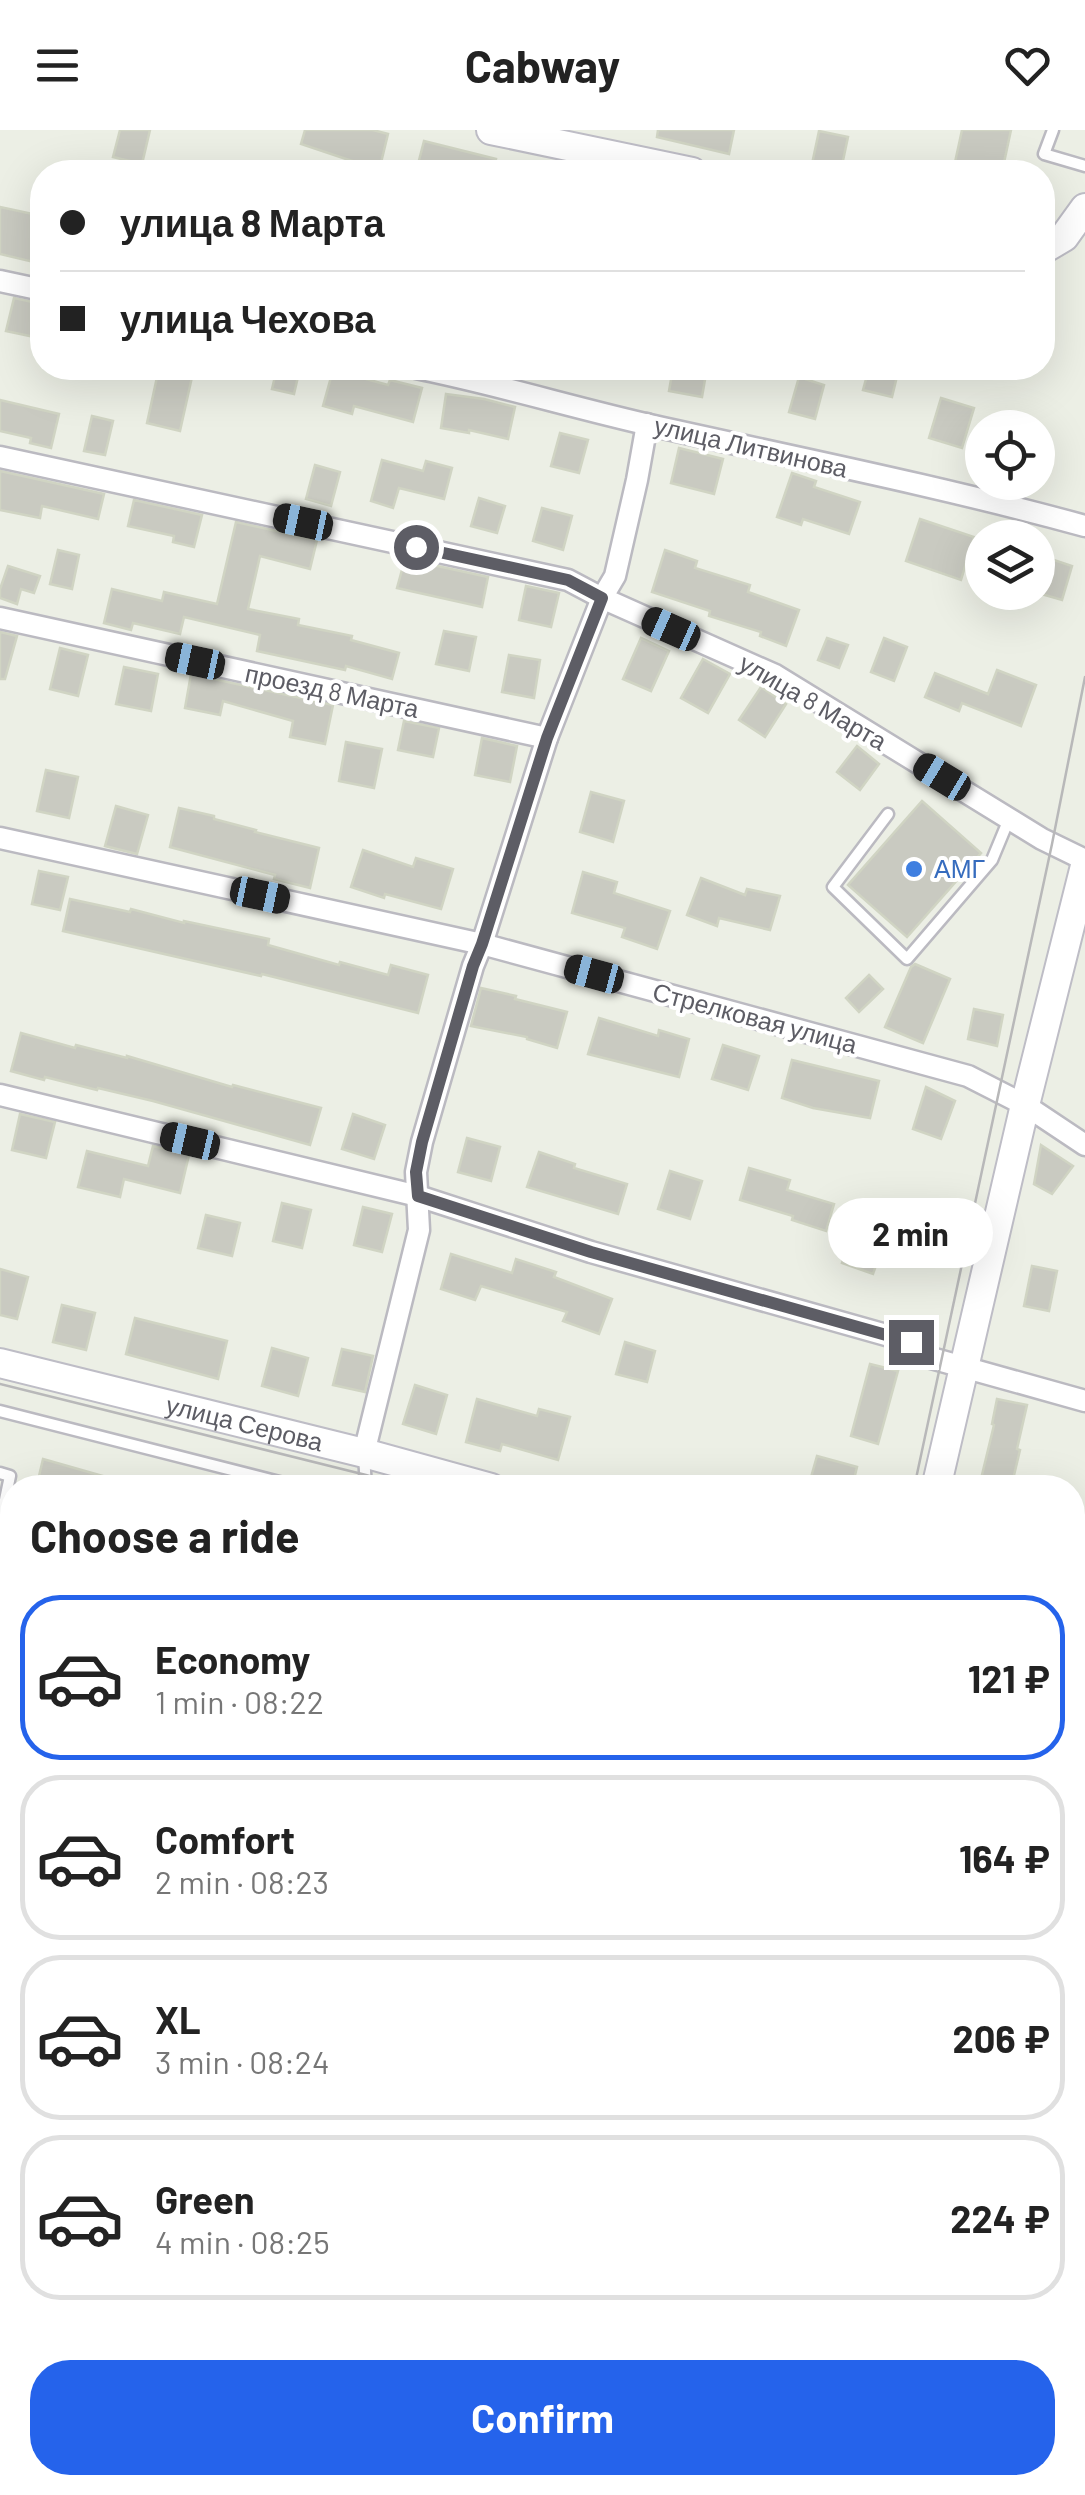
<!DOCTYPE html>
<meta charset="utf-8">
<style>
:root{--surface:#fff;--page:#f2f2f2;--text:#222;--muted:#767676;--line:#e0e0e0;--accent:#2563eb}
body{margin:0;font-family:Barlow,sans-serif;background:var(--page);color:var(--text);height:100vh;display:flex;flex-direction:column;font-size:38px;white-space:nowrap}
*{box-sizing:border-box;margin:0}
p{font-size:32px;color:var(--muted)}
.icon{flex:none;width:55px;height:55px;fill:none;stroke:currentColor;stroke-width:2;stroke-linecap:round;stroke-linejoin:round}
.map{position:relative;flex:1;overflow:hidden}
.side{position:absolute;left:0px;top:1345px;width:1085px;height:1020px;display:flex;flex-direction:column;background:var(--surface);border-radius:40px 40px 0 0;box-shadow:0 10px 40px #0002}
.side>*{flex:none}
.hud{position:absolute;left:30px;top:30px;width:1025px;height:220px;border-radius:40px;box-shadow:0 10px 40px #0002;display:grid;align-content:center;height:220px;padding:0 30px;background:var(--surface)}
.buttons{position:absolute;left:965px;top:280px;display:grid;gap:20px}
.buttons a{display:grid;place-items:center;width:90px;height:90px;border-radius:50%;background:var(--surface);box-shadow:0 10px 40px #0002;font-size:50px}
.end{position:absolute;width:45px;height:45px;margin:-22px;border:12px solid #5d5d65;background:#fff;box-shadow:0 0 0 5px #fff}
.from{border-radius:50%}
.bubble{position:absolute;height:70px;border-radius:35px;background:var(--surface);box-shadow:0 10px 40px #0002;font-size:32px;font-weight:700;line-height:70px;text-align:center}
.car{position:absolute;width:30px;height:60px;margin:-30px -15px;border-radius:12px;box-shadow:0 0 8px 2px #0007;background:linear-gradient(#222 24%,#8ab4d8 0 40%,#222 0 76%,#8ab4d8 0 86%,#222 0)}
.hud b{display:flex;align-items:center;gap:35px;height:95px;font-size:38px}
.hud b+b{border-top:2px solid var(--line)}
.hud i{width:25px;height:25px;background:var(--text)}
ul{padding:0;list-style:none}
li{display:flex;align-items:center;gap:30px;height:165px;margin:0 20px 15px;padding:0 10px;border:5px solid var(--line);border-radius:40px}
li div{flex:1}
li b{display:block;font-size:38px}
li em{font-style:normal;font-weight:700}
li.current{border-color:var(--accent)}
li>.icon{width:90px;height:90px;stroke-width:1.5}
h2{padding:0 30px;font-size:45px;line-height:120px}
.primary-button{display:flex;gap:20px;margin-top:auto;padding:20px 30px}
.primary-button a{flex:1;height:115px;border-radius:40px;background:var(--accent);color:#fff;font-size:40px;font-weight:700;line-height:115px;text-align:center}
header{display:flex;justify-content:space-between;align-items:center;height:130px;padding:0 30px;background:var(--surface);font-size:45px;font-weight:700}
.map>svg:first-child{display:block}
.industrial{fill:#dcded7}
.education{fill:#dcdfd3}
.medical{fill:#fcf1e2}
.green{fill:#c1e7d5}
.building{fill:#c9cac1;stroke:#d0d4c3;stroke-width:2.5}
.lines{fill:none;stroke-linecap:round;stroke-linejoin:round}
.lane-casing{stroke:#bbbac1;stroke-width:15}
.street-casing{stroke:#bbbac1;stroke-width:25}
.secondary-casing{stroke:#bebdc6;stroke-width:32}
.lane{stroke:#fff;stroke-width:10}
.street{stroke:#fff;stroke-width:20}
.secondary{stroke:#fff;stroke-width:28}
.tram{stroke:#b8b8b9;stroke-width:2.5}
.route{stroke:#5d5d65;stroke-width:12}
.shop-dot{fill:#3f7fe0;stroke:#fff;stroke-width:4}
.labels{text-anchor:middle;stroke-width:8;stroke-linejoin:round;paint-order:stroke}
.street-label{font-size:25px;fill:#5d5d65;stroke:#fff}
.shop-label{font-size:25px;fill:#366cbe;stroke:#fff;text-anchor:start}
</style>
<header><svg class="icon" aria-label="menu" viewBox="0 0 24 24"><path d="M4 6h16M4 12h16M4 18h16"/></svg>Cabway<svg class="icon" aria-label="heart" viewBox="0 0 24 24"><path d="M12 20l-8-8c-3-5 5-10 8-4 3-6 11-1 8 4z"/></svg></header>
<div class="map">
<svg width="1085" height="2365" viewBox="0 0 1085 2365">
<rect width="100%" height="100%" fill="#ecefe5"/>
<polygon class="industrial" points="12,1444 12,1636 0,1633 0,1491"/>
<g class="education">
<polygon points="272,2352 559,2352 603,2365 279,2365 269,2362"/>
<polygon points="741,2352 918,2352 970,2365 737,2365"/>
</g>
<g class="medical">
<polygon points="12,1752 12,1938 0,1923 0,1763"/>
<polygon points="47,2353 208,2353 204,2365 44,2365"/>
</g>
<g class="green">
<polygon points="0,2019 12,2034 12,2340 6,2365 0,2365"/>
<polygon points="850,2353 853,2353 850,2365 743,2365 746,2353"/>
</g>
<g class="building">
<polygon points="120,0 150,0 142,34 113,27"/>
<polygon points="305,0 373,0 388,4 379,41 352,34 352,31 301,14"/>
<polygon points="658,0 734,0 729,24 657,7"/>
<polygon points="962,0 1011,0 1002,42 980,42 954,37"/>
<polygon points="819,1 848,7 841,40 812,34"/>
<polygon points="424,11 496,29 493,42 416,42"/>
<polygon points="0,77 42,86 42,134 0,124"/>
<polygon points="14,168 42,174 42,194 39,208 6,201"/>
<polygon points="159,238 194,238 180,301 147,293"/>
<polygon points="277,238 300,238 294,264 272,259"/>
<polygon points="673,238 707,238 702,267 669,261"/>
<polygon points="869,238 899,238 892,267 863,260"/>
<polygon points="333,240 388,255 390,250 422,258 413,292 354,276 352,284 323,276"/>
<polygon points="799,247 824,255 815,289 789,282"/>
<polygon points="446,264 484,269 515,277 508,309 469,300 469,303 441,298"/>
<polygon points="941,268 974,278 962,318 929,308"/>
<polygon points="0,270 59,284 51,318 30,313 31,308 0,301"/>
<polygon points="92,286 113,291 105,325 84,321"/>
<polygon points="560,303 588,310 579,343 551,336"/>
<polygon points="679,318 723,329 714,364 671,353"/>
<polygon points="382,330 423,341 426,331 452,338 444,369 399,358 393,378 371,371"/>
<polygon points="315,335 340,342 331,376 306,369"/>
<polygon points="0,341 104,364 98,389 42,376 40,388 0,380"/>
<polygon points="792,343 816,351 814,357 860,372 849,404 803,389 801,395 777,387"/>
<polygon points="479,368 505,376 497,403 471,396"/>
<polygon points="134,370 202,385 194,417 173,412 174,406 128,396"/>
<polygon points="542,378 572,386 563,420 533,411"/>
<polygon points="920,389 974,407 961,450 906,431"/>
<polygon points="236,392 317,410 310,439 260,426 248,479 299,489 298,495 352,506 351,510 399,523 392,549 346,536 345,540 257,521 260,505 184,487 180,504 133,493 131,500 104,493 112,459 162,471 164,462 217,474"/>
<polygon points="58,420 79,425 72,459 50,454"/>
<polygon points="665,420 697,431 695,438 750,455 748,462 799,480 786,516 760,506 761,502 709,486 710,481 652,462"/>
<polygon points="1042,426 1072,436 1062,470 1038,463 1038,442"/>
<polygon points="405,429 488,447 482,477 397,458"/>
<polygon points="8,436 40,446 34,463 21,459 17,474 0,468 0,459"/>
<polygon points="526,456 559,463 551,497 519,490"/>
<polygon points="444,501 476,507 469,541 436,534"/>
<polygon points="0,502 17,506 5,549 0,549"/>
<polygon points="641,508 669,521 651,561 623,549"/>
<polygon points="827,508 848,515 839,538 818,530"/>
<polygon points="884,508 907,517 894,551 871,542"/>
<polygon points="60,518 88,525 78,566 50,559"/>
<polygon points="509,525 540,530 534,568 502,562"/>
<polygon points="703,529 730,544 708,583 681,568"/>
<polygon points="124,537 158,544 151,581 116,574"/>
<polygon points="997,540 1036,555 1021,596 962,573 959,581 925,567 935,543 988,564"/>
<polygon points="191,544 333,575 325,614 290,607 293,591 223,571 220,585 185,578"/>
<polygon points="761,557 786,574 765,607 739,590"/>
<polygon points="404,591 439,598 433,627 398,620"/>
<polygon points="482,608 517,616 510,652 475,645"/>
<polygon points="346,612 382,619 374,658 339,651"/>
<polygon points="857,616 879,634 860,660 837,642"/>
<polygon points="46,640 78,647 69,688 37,681"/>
<polygon points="591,662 624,671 613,712 580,702"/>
<polygon points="922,671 981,723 907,807 848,755"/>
<polygon points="116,676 148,685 137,724 105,716"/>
<polygon points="179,678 214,686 214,689 256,700 255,702 319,718 310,758 274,749 275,745 170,717"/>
<polygon points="363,720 413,737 416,728 453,739 441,779 385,764 384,768 351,757"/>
<polygon points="39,741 68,747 60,780 32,774"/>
<polygon points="583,742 617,752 614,763 670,781 657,819 622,807 625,798 572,783"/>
<polygon points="701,748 745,765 747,759 780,766 770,800 719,788 717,796 687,785"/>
<polygon points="70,769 130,782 131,779 184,793 184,791 269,809 268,815 339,835 340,832 388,845 391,835 428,845 418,883 262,844 261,846 63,801"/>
<polygon points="915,834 950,849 923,913 885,897 911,837"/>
<polygon points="869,845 883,859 859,882 846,868"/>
<polygon points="481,858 516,866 515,869 567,882 557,918 527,909 527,907 471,896"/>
<polygon points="974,879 1003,885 997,916 968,909"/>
<polygon points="599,888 658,906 659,900 689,909 679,947 588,924"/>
<polygon points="21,903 75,918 76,915 127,928 127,926 232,957 233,955 321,978 310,1015 153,971 98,958 97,960 45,947 44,950 11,941"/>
<polygon points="723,915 759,926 748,960 712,949"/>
<polygon points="792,930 879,951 870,988 813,978 782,968"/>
<polygon points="926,957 955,971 941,1009 913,999"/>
<polygon points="20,984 55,992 46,1028 12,1020"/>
<polygon points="353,984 385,995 374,1029 342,1019"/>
<polygon points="467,1008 500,1017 491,1051 458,1042"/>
<polygon points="1041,1015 1073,1036 1052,1064 1034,1054"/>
<polygon points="153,1016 189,1025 180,1063 124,1049 120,1067 78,1057 87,1021 148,1036"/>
<polygon points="539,1022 575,1034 574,1038 627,1054 618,1084 527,1057"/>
<polygon points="749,1038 790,1050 787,1060 834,1074 826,1101 792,1090 793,1086 740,1070"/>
<polygon points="670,1041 702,1051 690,1089 658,1079"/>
<polygon points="282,1073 311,1080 302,1118 273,1111"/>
<polygon points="363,1077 392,1084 382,1122 354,1115"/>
<polygon points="206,1085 240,1093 232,1126 198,1118"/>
<polygon points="851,1107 882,1118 873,1144 842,1133"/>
<polygon points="451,1124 512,1143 516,1129 556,1142 554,1147 612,1169 599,1204 563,1191 567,1182 481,1156 475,1170 441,1159"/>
<polygon points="1032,1136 1057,1141 1049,1181 1024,1176"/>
<polygon points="0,1139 28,1147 17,1189 0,1185"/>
<polygon points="62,1175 95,1183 86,1220 53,1212"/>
<polygon points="135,1188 227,1211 218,1249 126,1224"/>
<polygon points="625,1212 655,1221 647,1252 616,1244"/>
<polygon points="272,1218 308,1228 298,1266 262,1256"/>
<polygon points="342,1219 373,1226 365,1262 333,1255"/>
<polygon points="870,1234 898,1241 878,1314 851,1306"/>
<polygon points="415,1255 447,1265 436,1304 403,1294"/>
<polygon points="477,1269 537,1286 539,1279 570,1287 558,1330 502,1314 500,1321 466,1312"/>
<polygon points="997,1269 1027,1275 1017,1319 1020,1320 1011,1358 998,1358 980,1353 994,1295 992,1294"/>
<polygon points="817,1326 857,1337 852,1358 808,1358"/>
<polygon points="43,1329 127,1353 126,1358 83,1358 39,1346"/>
</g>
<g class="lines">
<g class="lane-casing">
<g id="lane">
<polyline points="1053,0 1044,24 1085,36"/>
<polyline points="888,684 833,757 907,829 992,730 1009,689"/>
<polyline points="0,1281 303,1358"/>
<polyline points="364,1324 366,1358"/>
<polyline points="0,1343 10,1346 0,1394"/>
<polyline points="1072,1512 1085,1518"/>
<polyline points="0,1540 12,1543"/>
<polyline points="0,1601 12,1604"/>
<polyline points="1072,1669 1085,1672"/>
<polyline points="1077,1782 1085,1755"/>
<polyline points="1072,1799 1077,1782 1085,1784"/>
<polyline points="1072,1883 1085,1887"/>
<polyline points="0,1936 12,1950"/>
<polyline points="1072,2073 1085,2076"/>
<polyline points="61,2365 65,2352"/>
</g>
</g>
<g class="street-casing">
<g id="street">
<polyline points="0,151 42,160"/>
<path d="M416 238C496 254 574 278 654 296 798 328 943 357 1085 396"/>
<polyline points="0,327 568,450 602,468 775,545 1042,709 1085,730"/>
<polyline points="0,488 547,608"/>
<polyline points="0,708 482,814 968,946 1025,975 1085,1015"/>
<polyline points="0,965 418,1066 591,1122 911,1212 931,1228 1085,1271"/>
<polyline points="364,1323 419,1100 416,1042 422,1012 473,836 482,814 547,608 602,468 615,446 637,350 647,294"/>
<polyline points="1072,1572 1085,1575"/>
</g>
</g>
<g class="secondary-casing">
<g id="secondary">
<polyline points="491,0 692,42"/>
<polyline points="1042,120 1064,107 1085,78"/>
<path id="s1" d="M0 1233 364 1323 491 1358"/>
<polyline points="936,1358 1025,975 1085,736"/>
<polyline points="681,2365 685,2352"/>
</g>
</g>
<use href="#lane" class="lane"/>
<use href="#street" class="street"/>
<use href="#secondary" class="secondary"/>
<g class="tram">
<polyline points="0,1254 366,1345 408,1358"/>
<polyline points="914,1358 1052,714 1085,547"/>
<polyline points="1072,1557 1085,1560"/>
</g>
</g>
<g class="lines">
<polyline class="route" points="416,417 568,450 602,468 547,608 482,814 473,836 422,1012 416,1042 418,1066 591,1122 911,1212"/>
</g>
<circle class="shop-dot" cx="914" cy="739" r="10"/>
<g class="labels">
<g class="street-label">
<text transform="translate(751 317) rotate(13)" y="9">улица Литвинова</text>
<text transform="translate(332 561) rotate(12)" y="9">проезд 8 Марта</text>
<text transform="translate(813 572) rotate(30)" y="9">улица 8 Марта</text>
<text transform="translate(755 888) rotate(15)" y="9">Стрелковая улица</text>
<text dy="9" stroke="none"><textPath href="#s1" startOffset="252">улица Серова</textPath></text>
</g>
<g class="shop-label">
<text x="934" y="748">АМГ</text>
</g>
</g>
</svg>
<div class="buttons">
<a><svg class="icon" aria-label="locate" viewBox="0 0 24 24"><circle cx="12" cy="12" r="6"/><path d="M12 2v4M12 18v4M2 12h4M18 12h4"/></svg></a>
<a><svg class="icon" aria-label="layers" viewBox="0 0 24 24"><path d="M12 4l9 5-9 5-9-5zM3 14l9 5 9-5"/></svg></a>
</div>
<i class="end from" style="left:416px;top:417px"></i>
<i class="end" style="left:911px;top:1212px"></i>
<div class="bubble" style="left:828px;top:1068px;width:165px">2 min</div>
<i class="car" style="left:303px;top:392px;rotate:282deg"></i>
<i class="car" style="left:671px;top:499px;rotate:294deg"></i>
<i class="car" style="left:195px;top:531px;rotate:282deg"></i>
<i class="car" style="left:942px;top:647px;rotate:301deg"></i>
<i class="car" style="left:260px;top:765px;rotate:102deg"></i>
<i class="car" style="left:594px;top:844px;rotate:285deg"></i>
<i class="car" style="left:190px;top:1011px;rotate:283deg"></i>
<div class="hud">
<b><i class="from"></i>улица 8 Марта</b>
<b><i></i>улица Чехова</b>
</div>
<section class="side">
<h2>Choose a ride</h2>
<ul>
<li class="current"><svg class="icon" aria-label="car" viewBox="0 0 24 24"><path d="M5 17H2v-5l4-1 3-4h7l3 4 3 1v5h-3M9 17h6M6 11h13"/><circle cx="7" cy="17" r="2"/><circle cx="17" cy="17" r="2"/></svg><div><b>Economy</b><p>1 min · 08:22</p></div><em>121 ₽</em></li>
<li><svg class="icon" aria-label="car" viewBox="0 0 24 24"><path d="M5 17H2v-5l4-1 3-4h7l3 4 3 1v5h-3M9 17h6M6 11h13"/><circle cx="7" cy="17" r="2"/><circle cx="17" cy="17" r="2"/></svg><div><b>Comfort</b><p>2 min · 08:23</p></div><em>164 ₽</em></li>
<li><svg class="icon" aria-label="car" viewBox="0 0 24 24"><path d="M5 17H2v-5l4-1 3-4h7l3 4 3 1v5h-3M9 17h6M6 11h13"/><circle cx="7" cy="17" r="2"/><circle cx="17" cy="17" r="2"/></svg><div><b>XL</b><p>3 min · 08:24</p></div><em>206 ₽</em></li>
<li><svg class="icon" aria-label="car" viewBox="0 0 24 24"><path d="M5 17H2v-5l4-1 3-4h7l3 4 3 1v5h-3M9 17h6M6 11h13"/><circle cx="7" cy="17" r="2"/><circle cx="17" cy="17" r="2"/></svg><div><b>Green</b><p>4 min · 08:25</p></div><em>224 ₽</em></li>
</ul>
<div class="primary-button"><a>Confirm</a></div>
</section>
</div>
